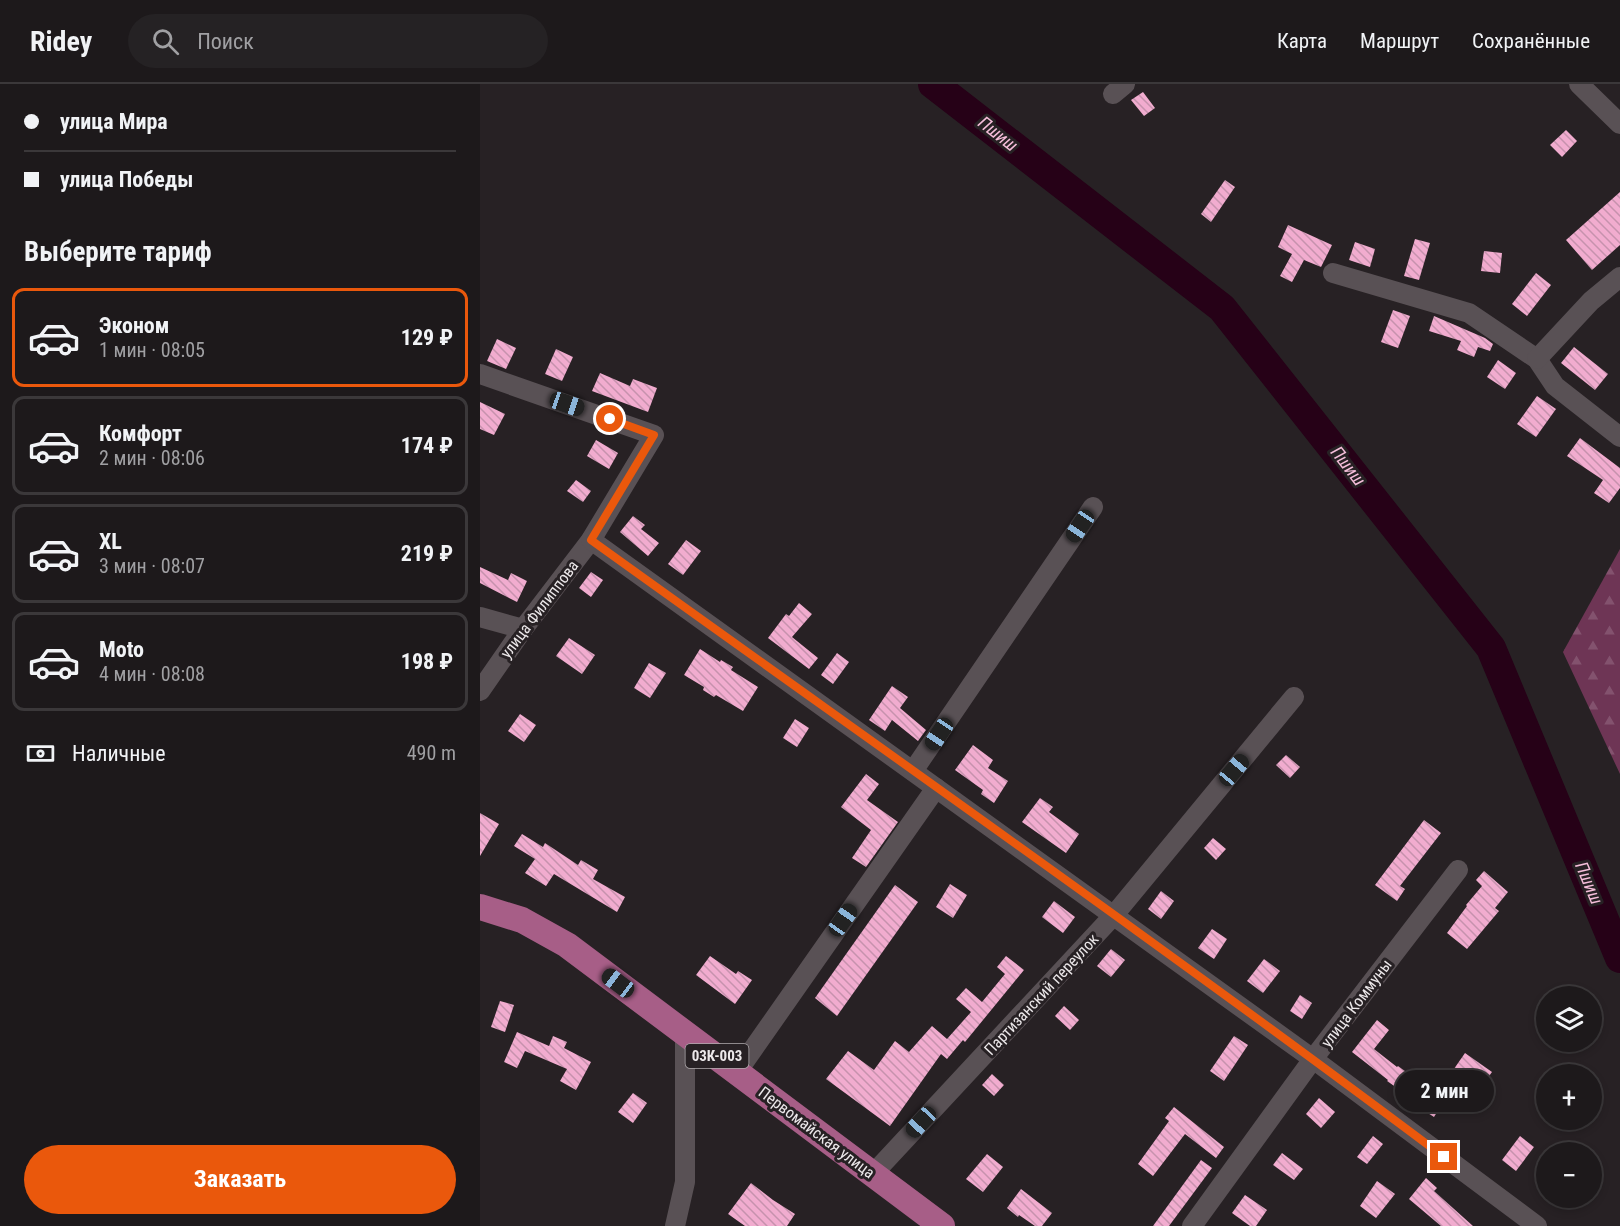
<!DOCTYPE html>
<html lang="ru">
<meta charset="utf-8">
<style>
:root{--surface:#1d191b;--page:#252224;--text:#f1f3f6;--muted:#a0a0a3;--line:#3b383a;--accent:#ea580c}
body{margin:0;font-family:"Roboto Condensed",sans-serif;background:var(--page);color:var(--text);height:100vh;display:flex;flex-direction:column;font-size:22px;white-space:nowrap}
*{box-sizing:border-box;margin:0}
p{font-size:20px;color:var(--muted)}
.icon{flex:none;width:33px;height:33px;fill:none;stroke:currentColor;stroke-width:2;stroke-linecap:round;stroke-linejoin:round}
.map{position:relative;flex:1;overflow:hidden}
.panel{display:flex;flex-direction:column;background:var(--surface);width:480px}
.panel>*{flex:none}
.guide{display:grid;align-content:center;height:132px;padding:0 24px;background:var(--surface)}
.tools{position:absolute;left:1056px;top:902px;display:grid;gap:12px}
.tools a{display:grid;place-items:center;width:66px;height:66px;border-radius:50%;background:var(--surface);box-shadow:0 3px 9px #0003,0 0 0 2px var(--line);font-size:30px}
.end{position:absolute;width:27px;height:27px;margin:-14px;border:8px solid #ea580c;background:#fff;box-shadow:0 0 0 3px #fff}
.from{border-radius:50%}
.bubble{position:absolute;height:42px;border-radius:21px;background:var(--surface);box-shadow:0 3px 9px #0003,0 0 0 2px var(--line);font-size:20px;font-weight:700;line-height:42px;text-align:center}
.car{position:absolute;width:18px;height:36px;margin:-18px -9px;border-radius:8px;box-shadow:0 0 4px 2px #0007;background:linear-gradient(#222 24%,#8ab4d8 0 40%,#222 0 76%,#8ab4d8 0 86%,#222 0)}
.guide b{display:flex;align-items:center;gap:21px;height:57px;font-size:22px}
.guide b+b{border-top:2px solid var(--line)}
.guide i{width:15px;height:15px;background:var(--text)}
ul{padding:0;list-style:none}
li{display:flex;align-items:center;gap:18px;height:99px;margin:0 12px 9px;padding:0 12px;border:3px solid var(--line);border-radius:12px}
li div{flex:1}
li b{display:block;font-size:22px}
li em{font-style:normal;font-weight:700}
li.on{border-color:var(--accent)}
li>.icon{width:54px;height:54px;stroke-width:1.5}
h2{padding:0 24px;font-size:27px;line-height:72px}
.pay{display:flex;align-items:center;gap:15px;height:66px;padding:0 24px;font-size:22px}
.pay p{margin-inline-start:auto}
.action{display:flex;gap:12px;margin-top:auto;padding:12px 24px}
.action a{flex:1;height:69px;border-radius:36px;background:var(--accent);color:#fff;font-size:24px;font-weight:700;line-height:69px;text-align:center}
header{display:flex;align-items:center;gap:36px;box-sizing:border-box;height:84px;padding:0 30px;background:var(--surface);border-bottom:2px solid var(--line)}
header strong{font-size:28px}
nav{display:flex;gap:33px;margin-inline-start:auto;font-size:21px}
.search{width:420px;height:54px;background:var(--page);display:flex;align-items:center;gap:15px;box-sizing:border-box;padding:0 21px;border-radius:33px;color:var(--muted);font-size:22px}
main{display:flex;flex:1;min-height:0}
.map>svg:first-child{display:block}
.forest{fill:url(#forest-firs)}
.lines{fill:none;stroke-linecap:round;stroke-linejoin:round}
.river{stroke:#260117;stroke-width:30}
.building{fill:url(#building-back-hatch)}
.minor{stroke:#595155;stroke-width:20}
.major{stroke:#a75e87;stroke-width:26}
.route{stroke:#ea580c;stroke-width:8}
.labels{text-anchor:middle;stroke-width:6;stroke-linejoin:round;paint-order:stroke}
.shield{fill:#272124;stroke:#b1acaf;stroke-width:1.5}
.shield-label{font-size:15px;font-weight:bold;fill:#ece8ea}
.street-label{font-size:16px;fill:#ece8ea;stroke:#272124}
.water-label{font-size:18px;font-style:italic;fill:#f5beda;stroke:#272124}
</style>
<header>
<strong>Ridey</strong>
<div class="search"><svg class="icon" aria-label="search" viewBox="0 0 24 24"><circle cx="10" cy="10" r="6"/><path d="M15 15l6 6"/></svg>Поиск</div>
<nav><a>Карта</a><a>Маршрут</a><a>Сохранённые</a></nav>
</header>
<main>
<section class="panel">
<div class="guide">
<b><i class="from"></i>улица Мира</b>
<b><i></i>улица Победы</b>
</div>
<h2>Выберите тариф</h2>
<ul>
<li class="on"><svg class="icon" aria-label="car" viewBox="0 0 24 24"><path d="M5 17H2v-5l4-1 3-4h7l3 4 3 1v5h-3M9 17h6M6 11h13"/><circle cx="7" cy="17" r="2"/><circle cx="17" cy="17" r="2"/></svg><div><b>Эконом</b><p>1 мин · 08:05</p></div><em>129 ₽</em></li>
<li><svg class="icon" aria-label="car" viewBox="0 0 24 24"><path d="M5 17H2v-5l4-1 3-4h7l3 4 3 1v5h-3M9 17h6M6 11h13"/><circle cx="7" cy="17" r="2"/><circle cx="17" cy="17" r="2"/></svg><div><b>Комфорт</b><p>2 мин · 08:06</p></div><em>174 ₽</em></li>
<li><svg class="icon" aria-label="car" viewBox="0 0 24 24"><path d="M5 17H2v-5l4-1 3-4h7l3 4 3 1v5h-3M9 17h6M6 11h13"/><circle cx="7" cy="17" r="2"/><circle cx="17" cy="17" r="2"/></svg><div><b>XL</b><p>3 мин · 08:07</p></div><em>219 ₽</em></li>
<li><svg class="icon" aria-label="car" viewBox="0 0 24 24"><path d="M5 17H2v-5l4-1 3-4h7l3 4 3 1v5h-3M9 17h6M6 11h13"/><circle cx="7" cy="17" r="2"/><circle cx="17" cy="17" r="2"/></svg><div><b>Moto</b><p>4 мин · 08:08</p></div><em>198 ₽</em></li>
</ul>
<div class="pay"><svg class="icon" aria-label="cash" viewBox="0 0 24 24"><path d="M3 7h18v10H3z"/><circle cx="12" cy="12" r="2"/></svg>Наличные<p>490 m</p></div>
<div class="action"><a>Заказать</a></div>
</section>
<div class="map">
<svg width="1140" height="1142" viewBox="0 0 1140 1142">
<defs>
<pattern id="forest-firs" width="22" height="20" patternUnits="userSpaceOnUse" patternTransform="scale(1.5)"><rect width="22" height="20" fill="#6e3555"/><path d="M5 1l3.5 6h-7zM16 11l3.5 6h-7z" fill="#83526e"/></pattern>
<pattern id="building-back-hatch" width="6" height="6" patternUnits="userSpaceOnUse" patternTransform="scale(1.5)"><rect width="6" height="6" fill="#f1accf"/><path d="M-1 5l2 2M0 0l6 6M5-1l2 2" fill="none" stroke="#c692ad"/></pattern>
</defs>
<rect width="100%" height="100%" fill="#272124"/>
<polygon class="forest" points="1140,465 1140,690 1083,568"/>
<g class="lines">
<polyline class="river" points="453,0 742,224 1011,564 1140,874"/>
</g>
<g class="building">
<polygon points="663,8 675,24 664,32 651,16"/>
<polygon points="1086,46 1097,57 1082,73 1070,61"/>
<polygon points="745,96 755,103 731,138 721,130"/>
<polygon points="1140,108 1140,161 1112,186 1086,156"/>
<polygon points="808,141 852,161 841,183 824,176 812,198 800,192 812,170 798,163"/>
<polygon points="935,155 950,159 939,196 924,192"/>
<polygon points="875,158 895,165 890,183 869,176"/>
<polygon points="1004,167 1022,169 1020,189 1001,187"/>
<polygon points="1056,189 1071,201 1047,232 1032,220"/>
<polygon points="913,226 930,232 918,264 901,258"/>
<polygon points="954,232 1005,254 1013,260 1010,267 998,263 994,273 977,266 981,257 949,247"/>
<polygon points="17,255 36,264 26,285 7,277"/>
<polygon points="1094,263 1128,290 1115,306 1081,279"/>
<polygon points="76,265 93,273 82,297 65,290"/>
<polygon points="1018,276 1036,289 1025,305 1007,293"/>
<polygon points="120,289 150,302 153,295 177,304 168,328 112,307"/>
<polygon points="1057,312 1076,325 1056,353 1037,340"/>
<polygon points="0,318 25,330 14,351 0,345"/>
<polygon points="1100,354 1140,384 1140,404 1129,419 1114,409 1123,396 1087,372"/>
<polygon points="116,356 138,369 129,385 107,372"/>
<polygon points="96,396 111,407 103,418 87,407"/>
<polygon points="153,432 165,441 161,445 179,459 168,472 140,448"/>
<polygon points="206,456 221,467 203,491 188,480"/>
<polygon points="0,483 28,496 31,489 47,497 37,518 0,499"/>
<polygon points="111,488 123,496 111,513 99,504"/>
<polygon points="319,519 332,530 312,553 338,574 329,585 288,554 306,530 309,532"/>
<polygon points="89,554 115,571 102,590 76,572"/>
<polygon points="220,565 240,578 241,576 253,583 251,586 278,603 263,627 236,611 234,613 223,606 224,603 204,591"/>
<polygon points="357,569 369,578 353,600 341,591"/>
<polygon points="169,579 186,589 170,614 154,604"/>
<polygon points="412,602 428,613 420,624 446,646 438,657 412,636 405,647 389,636"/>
<polygon points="40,630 56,641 44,658 28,647"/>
<polygon points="315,635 329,644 317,663 303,654"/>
<polygon points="493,661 513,676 508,684 528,697 514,719 501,710 503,706 475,686"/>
<polygon points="806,671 820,683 810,694 796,681"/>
<polygon points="386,690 399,700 387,716 418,738 386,783 372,774 391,746 361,723"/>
<polygon points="560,714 573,723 569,728 599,750 586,769 542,738"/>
<polygon points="0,729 19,740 0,772"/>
<polygon points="944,736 961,749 920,802 925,805 917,817 895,801"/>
<polygon points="42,750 63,763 65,759 98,781 101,776 118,786 113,795 145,813 137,828 74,790 66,802 45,789 55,775 34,762"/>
<polygon points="733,754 746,765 736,776 724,764"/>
<polygon points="1004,787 1028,808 1015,824 1019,827 987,865 967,849 987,822 986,821 1002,802 996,796"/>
<polygon points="470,800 487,811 473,834 456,823"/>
<polygon points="415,801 438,818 357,932 335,914"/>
<polygon points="681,807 694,817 681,835 668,825"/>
<polygon points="574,817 595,833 583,849 562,833"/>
<polygon points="732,845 747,855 734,875 718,864"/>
<polygon points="631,865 645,876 631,893 617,882"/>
<polygon points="230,872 256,890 258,887 272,896 255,920 216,891"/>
<polygon points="526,872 544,886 485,958 483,956 467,975 461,970 410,1042 346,995 368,967 394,986 415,957 429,968 452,942 467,955 491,928 476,915 486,904 502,918 525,890 517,883"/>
<polygon points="784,875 800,887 783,909 767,897"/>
<polygon points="820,911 832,919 822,935 810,927"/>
<polygon points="20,917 34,921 25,948 11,943"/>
<polygon points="584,922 599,936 590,946 575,932"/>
<polygon points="897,936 909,946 894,965 917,983 918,982 951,1006 953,1003 967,1012 954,1033 924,1014 927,1011 907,997 908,996 872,968"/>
<polygon points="37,948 69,962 73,952 87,958 84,964 111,978 96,1006 80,997 87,985 45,967 37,984 24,978"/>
<polygon points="754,952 768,961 744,997 730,987"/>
<polygon points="985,969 1012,988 994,1013 967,995"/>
<polygon points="512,990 524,1001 514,1012 502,1001"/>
<polygon points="153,1009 167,1019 153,1039 138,1028"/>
<polygon points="839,1014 855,1028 841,1044 826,1030"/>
<polygon points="694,1023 744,1063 736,1074 705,1050 673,1092 658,1080 689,1037 685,1034"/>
<polygon points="893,1052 903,1060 887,1080 877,1073"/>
<polygon points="1040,1052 1054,1063 1036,1087 1022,1076"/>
<polygon points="802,1069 823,1085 814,1096 793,1081"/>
<polygon points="507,1070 523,1083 503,1108 486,1095"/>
<polygon points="721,1076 732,1084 689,1142 673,1142"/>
<polygon points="946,1094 957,1104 954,1107 993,1142 961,1142 929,1115"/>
<polygon points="897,1097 915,1110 896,1134 880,1122"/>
<polygon points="271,1099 293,1116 315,1130 307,1142 265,1142 248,1130"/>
<polygon points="541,1105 572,1129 562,1142 555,1142 539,1131 538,1133 527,1124"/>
<polygon points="765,1111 787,1126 776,1142 770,1142 752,1129"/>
</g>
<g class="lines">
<g class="minor">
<polyline points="1099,0 1140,40"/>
<polyline points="633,10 645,0"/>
<polyline points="853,189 989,229 1057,275 1075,302 1140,353"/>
<polyline points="1057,275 1111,217 1140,193"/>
<polyline points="0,290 174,351 111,456 43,545 0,607"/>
<polyline points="111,456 833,975 1057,1142"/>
<polyline points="0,533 43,545"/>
<polyline points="433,687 613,423"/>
<polyline points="257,988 456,704"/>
<polyline points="393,1090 634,831 814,613"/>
<polyline points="195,1142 205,1098 205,949"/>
<polyline points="712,1142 833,975 978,786"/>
</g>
<polyline class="major" points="0,823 42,836 87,861 462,1142"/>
</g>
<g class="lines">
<path class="route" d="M130 335 174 351 111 456C396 661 683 862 964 1073"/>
</g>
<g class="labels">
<rect class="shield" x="205.5" y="960" width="63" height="24" rx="4.5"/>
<g class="shield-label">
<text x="237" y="977">03К-003</text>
</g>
<g class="street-label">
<text transform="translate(59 525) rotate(-53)" y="6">улица Филиппова</text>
<text transform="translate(561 910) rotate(-47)" y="6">Партизанский переулок</text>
<text transform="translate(876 919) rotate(-53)" y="6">улица Коммуны</text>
<text transform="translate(337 1048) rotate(37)" y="6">Первомайская улица</text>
</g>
<g class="water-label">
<text transform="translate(518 50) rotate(38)" y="6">Пшиш</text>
<text transform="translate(868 382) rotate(52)" y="6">Пшиш</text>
<text transform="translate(1109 799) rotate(67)" y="6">Пшиш</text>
</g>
</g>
</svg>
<div class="tools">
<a><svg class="icon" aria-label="layers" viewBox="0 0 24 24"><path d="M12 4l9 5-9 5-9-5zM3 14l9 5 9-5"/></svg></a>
<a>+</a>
<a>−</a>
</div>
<i class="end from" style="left:130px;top:335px"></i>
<i class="end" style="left:964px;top:1073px"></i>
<div class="bubble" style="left:915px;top:986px;width:99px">2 мин</div>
<i class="car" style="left:87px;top:320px;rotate:109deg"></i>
<i class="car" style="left:600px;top:442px;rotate:214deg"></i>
<i class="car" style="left:459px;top:650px;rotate:214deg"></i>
<i class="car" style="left:754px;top:686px;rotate:40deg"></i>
<i class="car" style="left:363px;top:836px;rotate:35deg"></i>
<i class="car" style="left:138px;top:899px;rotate:307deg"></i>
<i class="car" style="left:441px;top:1038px;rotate:223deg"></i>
</div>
</main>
